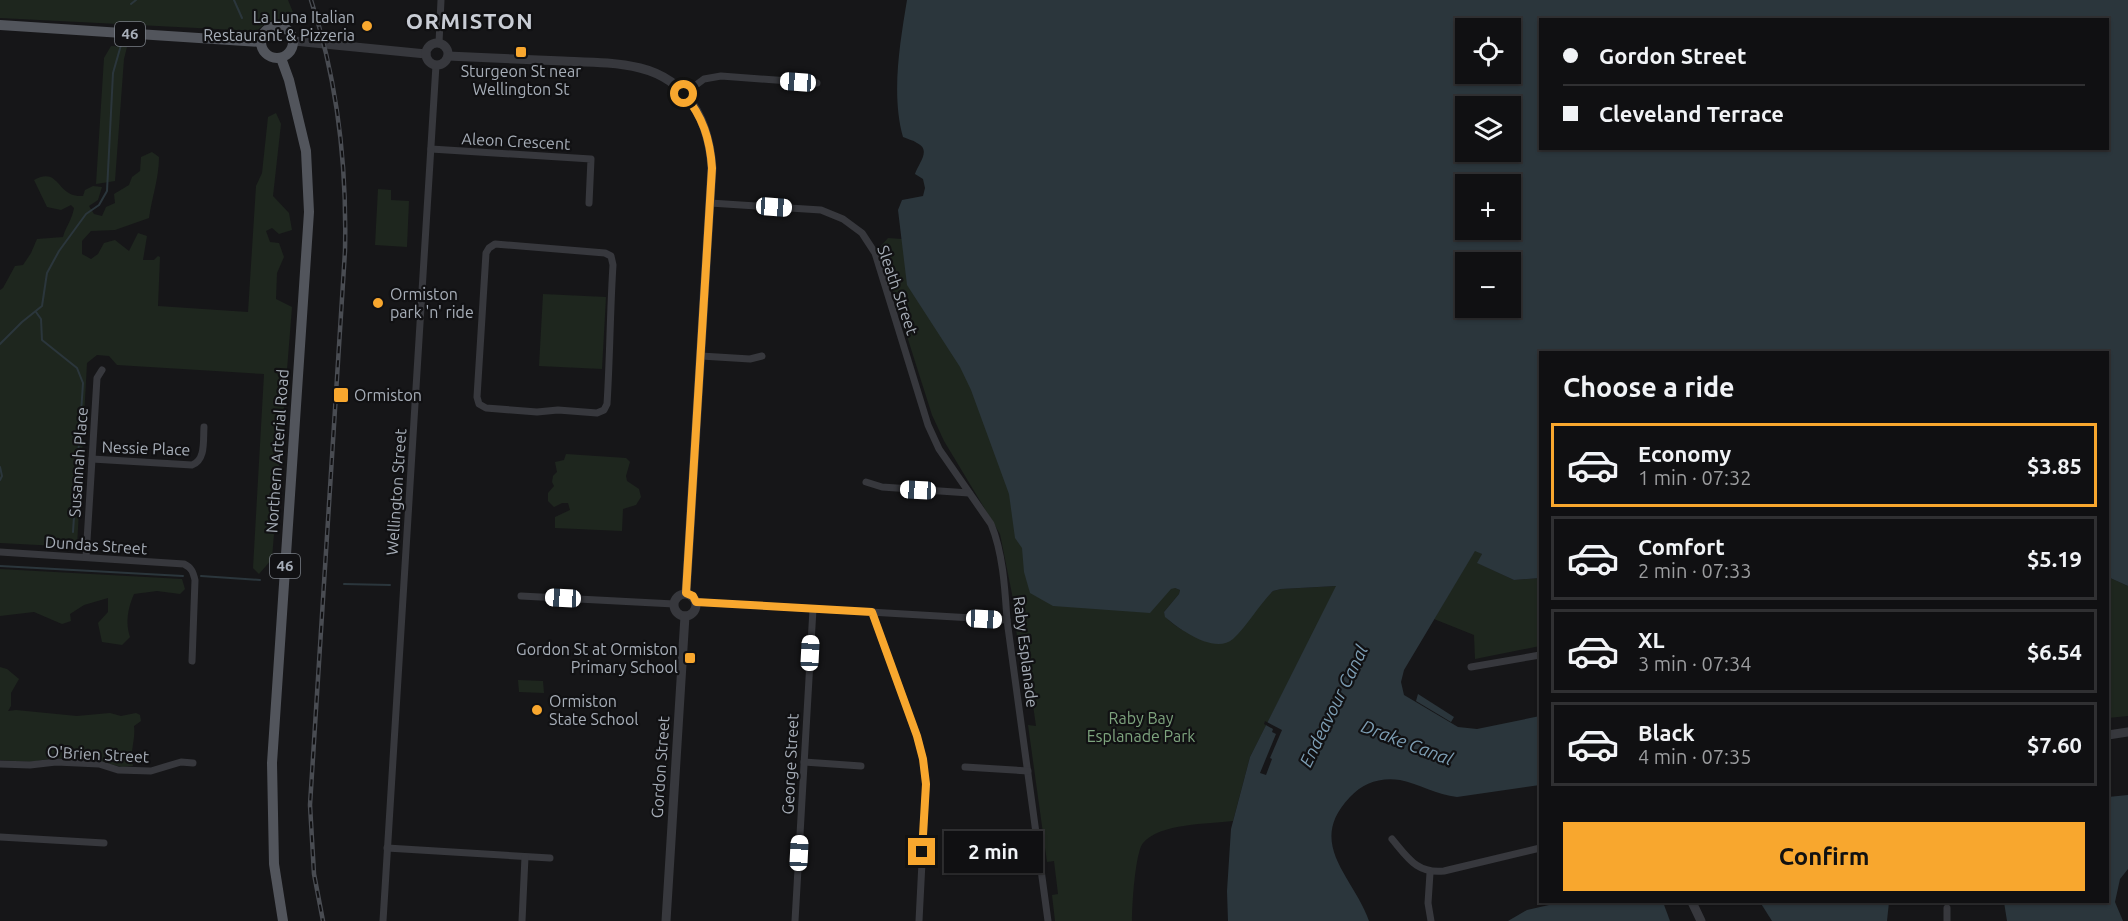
<!DOCTYPE html>
<meta charset="utf-8">
<style>
:root{--surface:#101012;--page:#19191b;--text:#f1f3f6;--muted:#9c9d9f;--line:#303032;--accent:#f8a72e}
body{margin:0;font-family:Ubuntu,sans-serif;background:var(--page);color:var(--text);height:100vh;display:flex;flex-direction:column;font-size:22px;white-space:nowrap}
*{box-sizing:border-box;margin:0}
p{font-size:20px;color:var(--muted)}
.icon{flex:none;width:33px;height:33px;fill:none;stroke:currentColor;stroke-width:2;stroke-linecap:round;stroke-linejoin:round}
.map{position:relative;flex:1;overflow:hidden}
.side{position:absolute;left:1539px;top:351px;width:570px;height:552px;display:flex;flex-direction:column;background:var(--surface);border-radius:0px;box-shadow:0 2px 4px #0004,0 0 0 2px var(--line)}
.side>*{flex:none}
.banner{position:absolute;left:1539px;top:18px;width:570px;height:132px;border-radius:0px;box-shadow:0 2px 4px #0004,0 0 0 2px var(--line);display:grid;align-content:center;height:132px;padding:0 24px;background:var(--surface)}
.buttons{position:absolute;left:1455px;top:18px;display:grid;gap:12px}
.buttons a{display:grid;place-items:center;width:66px;height:66px;border-radius:0px;background:var(--surface);box-shadow:0 2px 4px #0004,0 0 0 2px var(--line);font-size:30px}
.end{position:absolute;width:27px;height:27px;margin:-14px;border:8px solid #f8a72e;background:#111;box-shadow:0 0 0 3px #111}
.from{border-radius:50%}
.bubble{position:absolute;height:42px;border-radius:0px;background:var(--surface);box-shadow:0 2px 4px #0004,0 0 0 2px var(--line);font-size:20px;font-weight:700;line-height:42px;text-align:center}
.car{position:absolute;width:18px;height:36px;margin:-18px -9px;border-radius:8px;box-shadow:0 0 4px 2px #0007;background:linear-gradient(#fff 24%,#345 0 40%,#fff 0 76%,#345 0 86%,#fff 0)}
.banner b{display:flex;align-items:center;gap:21px;height:57px;font-size:22px}
.banner b+b{border-top:2px solid var(--line)}
.banner i{width:15px;height:15px;background:var(--text)}
ul{padding:0;list-style:none}
li{display:flex;align-items:center;gap:18px;height:84px;margin:0 12px 9px;padding:0 12px;border:3px solid var(--line);border-radius:0px}
li div{flex:1}
li b{display:block;font-size:22px}
li em{font-style:normal;font-weight:700}
li.on{border-color:var(--accent)}
li>.icon{width:54px;height:54px;stroke-width:1.5}
h2{padding:0 24px;font-size:27px;line-height:72px}
.button{display:flex;gap:12px;margin-top:auto;padding:12px 24px}
.button a{flex:1;height:69px;border-radius:0px;background:var(--accent);color:#111;font-size:24px;font-weight:700;line-height:69px;text-align:center}
.map>svg:first-child{display:block}
.green{fill:#1e261e}
.water{fill:#2b363c;fill-rule:evenodd}
.pier{fill:#161618}
.lines{fill:none;stroke-linecap:round;stroke-linejoin:round}
.stream{stroke:#2b363c;stroke-width:2}
.minor{stroke:#37383d;stroke-width:7}
.tertiary{stroke:#37383d;stroke-width:9}
.primary{stroke:#52555c;stroke-width:10}
.rail-casing{stroke:#494c52;stroke-width:4.5}
.rail{stroke:#111113;stroke-width:2;stroke-dasharray:7;stroke-linecap:butt}
.route{stroke:#f8a72e;stroke-width:8}
.poi-dot{fill:#f8a72e;stroke:#111113;stroke-width:2}
.labels{text-anchor:middle;stroke-width:4.5;stroke-linejoin:round;paint-order:stroke}
.shield{fill:#111113;stroke:#7a7f86;stroke-width:1.5}
.shield-label{font-size:15px;font-weight:bold;fill:#a7aeb8}
.poi-label{font-size:16px;fill:#a7aeb8;stroke:#111113;text-anchor:start}
.street-label{font-size:16px;fill:#a7aeb8;stroke:#111113}
.park-label{font-size:16px;fill:#7ea47e;stroke:#111113}
.water-label{font-size:18px;font-style:italic;fill:#7d9eb4;stroke:#111113}
.district-label{font-size:22px;font-weight:bold;letter-spacing:1.5px;fill:#c8ccd4;stroke:#111113}
</style>
<div class="map">
<svg width="2128" height="921" viewBox="0 0 2128 921">
<rect width="100%" height="100%" fill="#161618"/>
<g class="green">
<path d="M0 0H288L297 22C279 17 270 17 257 31L0 18Z"/>
<polygon points="111,46 127,47 124,59 115,181 96,184 104,58"/>
<path d="M276 113 281 124 273 196 289 213 292 230 279 234 272 228 266 231 270 242 279 243 284 257 277 273 276 299 292 307 272 559 259 574 253 568 264 374 117 365 109 356 97 355 87 363 77 547 0 543V290L3 288 15 266 23 265 31 253 37 239 63 237C66 226 72 220 74 208L71 205 61 210 47 207 34 180C57 168 56 189 73 195 76 196 80 196 83 196L85 190 93 186 102 187 98 200 89 206 94 214 102 216 106 207 115 203 114 194 129 185 132 177 140 171 141 157 152 152 159 157C159 178 152 197 149 218L115 230 91 231 82 241V254L91 259 98 254 104 243 115 240 129 251 138 233 147 236 143 260H154L158 256 160 257 158 306 248 312 256 186 262 173 268 117Z"/>
<polygon points="378,189 391,190 391,200 409,201 407,247 375,245"/>
<path d="M900 220 1175 588 1180 590 1179 594 1164 612C1166 620 1175 625 1182 630L1268 596 1273 591 1281 589 1337 586 1250 757 1233 821C1208 824 1160 823 1143 843 1135 853 1132 906 1132 921H1055L1052 895 1058 894 1054 861 1047 862 1028 725 1036 726 1033 705 1026 703 1024 692 1031 693 1029 673 1021 670 1012 594 1000 534 944 441 932 415 879 248 888 238 902 239Z"/>
<polygon points="543,294 606,297 602,369 539,366"/>
<polygon points="566,454 626,458 630,462 626,476 627,481 639,489 641,497 636,505 623,509 622,531 555,528 555,517 570,510 568,503 562,503 554,507 548,501 548,493 554,486 552,482 553,476 557,472 555,462 564,460"/>
<polygon points="1475,550 1482,554 1478,563 1514,580 1540,578 1540,646 1475,659 1474,635 1434,619"/>
<path d="M0 569 182 579 185 589 180 594 157 591 134 594C128 608 125 622 130 637L122 645 102 642 98 623 108 612V598L84 605 70 614 71 621 62 624 34 612 0 616Z"/>
<polygon points="2108,577 2128,586 2128,716 2108,718"/>
<path d="M0 667 7 669 19 679 11 693V706L8 711 16 710 77 716 110 713 121 716 136 713 140 715 141 721 134 726C136 740 129 752 133 766L122 767 97 761 54 758 31 762 0 760Z"/>
<polygon points="518,680 543,681 544,693 519,692"/>
</g>
<g class="water">
<path d="M907 0H2128V586L2108 577V558L2111 547 2108 545V352H1540V578L1514 580 1477 563 1482 554 1475 551 1404 670 1401 682 1404 695 1458 727 1477 729 1540 716V785L1457 797C1437 795 1419 784 1400 780 1380 777 1363 783 1350 797 1305 844 1354 877 1369 921H1228L1227 891 1231 829 1250 757 1336 586 1281 589 1273 591C1258 606 1248 625 1233 639 1215 655 1179 629 1165 617L1164 612 1179 594 1180 590 1175 588 1171 589 1150 613 1053 606 1030 593 1024 572 1022 548 1015 538 1009 494 971 390 960 367 907 285 898 210 902 200 923 196 925 188 923 179 915 174C918 164 932 150 917 143 913 140 907 139 903 137 891 94 900 43 907 0ZM1540 20H2108V148H1540ZM1466 28H1510V74H1466ZM1466 106H1510V152H1466ZM1466 184H1510V230H1466ZM1466 262H1510V308H1466Z"/>
<polygon points="1418,694 1454,717 1451,722 1416,701"/>
<polygon points="2128,795 2128,869 2120,879 2115,902 2123,921 2007,921 2004,902 2108,902 2108,797"/>
<polygon points="1562,902 1663,902 1670,921 1508,921 1527,910"/>
<polygon points="1760,902 1889,902 1887,921 1772,921"/>
</g>
<polygon class="pier" points="1265,721 1282,730 1270,758 1272,759 1266,775 1260,773 1276,734 1272,732 1273,729 1264,724"/>
<g class="lines">
<g class="stream">
<polyline points="234,0 242,18"/>
<polyline points="131,4 136,0"/>
<polyline points="36,312 41,319 42,340 77,368 83,383 73,532"/>
<polyline points="0,344 22,322 42,306 47,273 59,251 86,214 99,205 107,191 113,73 121,45"/>
<polyline points="0,467 2,476 0,480"/>
<polyline points="0,566 183,576"/>
<polyline points="201,576 260,580"/>
<polyline points="344,584 390,585"/>
</g>
<g class="minor">
<polyline points="439,43 441,0"/>
<polyline points="684,94 704,79 721,76 817,83"/>
<polyline points="431,149 591,159 589,203"/>
<path d="M710 203 821 210 843 219 862 233 875 253 928 425 939 449 991 524C1003 553 1005 589 1007 620L1048 921"/>
<path d="M495 244 605 253 611 256 613 265C610 311 610 357 607 404L604 410 597 413 558 410 537 412 486 408 479 404 477 397 486 253 489 248Z"/>
<polyline points="701,356 750,359 762,356"/>
<path d="M92 459 192 465C206 460 203 440 204 427"/>
<polyline points="866,482 882,487 969,493"/>
<path d="M0 552 184 564C192 568 193 572 195 580L192 661"/>
<polyline points="86,557 97,378 102,370"/>
<polyline points="521,596 674,604"/>
<polyline points="696,602 1007,620"/>
<polyline points="872,612 917,736 923,759 926,784 919,921"/>
<polyline points="1471,667 1540,655"/>
<polyline points="804,762 861,766"/>
<polyline points="0,764 30,765 56,762 99,764 118,770 151,771 181,762 193,763"/>
<polyline points="965,767 1028,771"/>
<polyline points="0,837 104,843"/>
<path d="M1392 839C1408 858 1417 874 1444 871L1540 848"/>
<polyline points="387,848 550,858"/>
<polyline points="1430,873 1428,903 1431,921"/>
<polyline points="1947,908 1947,921"/>
<polyline points="383,921 436,65"/>
<polyline points="522,921 525,857"/>
<polyline points="795,921 813,609"/>
</g>
<g class="tertiary">
<polyline points="294,41 426,54"/>
<circle cx="437" cy="54" r="11"/>
<path d="M448 56C486 58 524 59 563 61 588 62 615 62 640 68 689 80 709 122 712 168L686 593"/>
<circle cx="685" cy="605" r="11"/>
<polyline points="2108,735 2128,732"/>
<polyline points="1692,902 1701,921"/>
<polyline points="666,921 685,616"/>
</g>
<g class="primary">
<polyline points="0,25 261,42"/>
<circle cx="277" cy="42" r="16"/>
<polyline points="281,58 289,80 306,151 309,212 272,763 274,864 283,921"/>
</g>
<g class="rail-casing">
<path id="rail" d="M311 0C338 82 347 165 345 251L310 805 314 874 323 921"/>
</g>
<use href="#rail" class="rail"/>
</g>
<g class="lines">
<path class="route" d="M684 94C703 117 710 139 712 168L686 593 693 596 696 602 872 612 917 736 923 759 926 784 922 852"/>
</g>
<g class="poi-dot">
<circle cx="367" cy="26" r="6"/>
<rect x="515" y="46" width="12" height="12" rx="3"/>
<circle cx="378" cy="303" r="6"/>
<rect x="333" y="387" width="16" height="16" rx="3"/>
<rect x="684" y="652" width="12" height="12" rx="3"/>
<circle cx="537" cy="710" r="6"/>
</g>
<g class="labels">
<g class="shield">
<rect x="115" y="22" width="30" height="24" rx="4.5"/>
<rect x="270" y="554" width="30" height="24" rx="4.5"/>
</g>
<g class="shield-label">
<text x="130" y="39">46</text>
<text x="285" y="571">46</text>
</g>
<g class="poi-label">
<text x="355" y="23" text-anchor="end">La Luna Italian<tspan x="355" dy="18">Restaurant &amp; Pizzeria</tspan></text>
<text x="521" y="77" text-anchor="middle">Sturgeon St near<tspan x="521" dy="18">Wellington St</tspan></text>
<text x="390" y="300">Ormiston<tspan x="390" dy="18">park 'n' ride</tspan></text>
<text x="354" y="401">Ormiston</text>
<text x="678" y="655" text-anchor="end">Gordon St at Ormiston<tspan x="678" dy="18">Primary School</tspan></text>
<text x="549" y="707">Ormiston<tspan x="549" dy="18">State School</tspan></text>
</g>
<g class="street-label">
<text transform="translate(516 141) rotate(3)" y="6">Aleon Crescent</text>
<text transform="translate(898 290) rotate(71)" y="6">Sleath Street</text>
<text transform="translate(146 448) rotate(2)" y="6">Nessie Place</text>
<text transform="translate(277 451) rotate(-86)" y="6">Northern Arterial Road</text>
<text transform="translate(78 462) rotate(-86)" y="6">Susannah Place</text>
<text transform="translate(396 492) rotate(-86)" y="6">Wellington Street</text>
<text transform="translate(96 545) rotate(4)" y="6">Dundas Street</text>
<text transform="translate(1026 652) rotate(83)" y="6">Raby Esplanade</text>
<text transform="translate(98 754) rotate(3)" y="6">O'Brien Street</text>
<text transform="translate(790 764) rotate(-87)" y="6">George Street</text>
<text transform="translate(660 767) rotate(-86)" y="6">Gordon Street</text>
</g>
<g class="park-label">
<text x="1141" y="724">Raby Bay<tspan x="1141" dy="18">Esplanade Park</tspan></text>
</g>
<g class="water-label">
<text transform="translate(1334 706) rotate(-64)" y="6">Endeavour Canal</text>
<text transform="translate(1407 743) rotate(21)" y="6">Drake Canal</text>
</g>
<g class="district-label">
<text x="470" y="29">ORMISTON</text>
</g>
</g>
</svg>
<div class="buttons">
<a><svg class="icon" aria-label="locate" viewBox="0 0 24 24"><circle cx="12" cy="12" r="6"/><path d="M12 2v4M12 18v4M2 12h4M18 12h4"/></svg></a>
<a><svg class="icon" aria-label="layers" viewBox="0 0 24 24"><path d="M12 4l9 5-9 5-9-5zM3 14l9 5 9-5"/></svg></a>
<a>+</a>
<a>−</a>
</div>
<i class="end from" style="left:684px;top:94px"></i>
<i class="end" style="left:922px;top:852px"></i>
<div class="bubble" style="left:944px;top:831px;width:99px">2 min</div>
<i class="car" style="left:798px;top:82px;rotate:274deg"></i>
<i class="car" style="left:774px;top:207px;rotate:94deg"></i>
<i class="car" style="left:918px;top:490px;rotate:273deg"></i>
<i class="car" style="left:563px;top:598px;rotate:273deg"></i>
<i class="car" style="left:984px;top:619px;rotate:93deg"></i>
<i class="car" style="left:810px;top:653px;rotate:3deg"></i>
<i class="car" style="left:799px;top:853px;rotate:3deg"></i>
<div class="banner">
<b><i class="from"></i>Gordon Street</b>
<b><i></i>Cleveland Terrace</b>
</div>
<section class="side">
<h2>Choose a ride</h2>
<ul>
<li class="on"><svg class="icon" aria-label="car" viewBox="0 0 24 24"><path d="M5 17H2v-5l4-1 3-4h7l3 4 3 1v5h-3M9 17h6M6 11h13"/><circle cx="7" cy="17" r="2"/><circle cx="17" cy="17" r="2"/></svg><div><b>Economy</b><p>1 min · 07:32</p></div><em>$3.85</em></li>
<li><svg class="icon" aria-label="car" viewBox="0 0 24 24"><path d="M5 17H2v-5l4-1 3-4h7l3 4 3 1v5h-3M9 17h6M6 11h13"/><circle cx="7" cy="17" r="2"/><circle cx="17" cy="17" r="2"/></svg><div><b>Comfort</b><p>2 min · 07:33</p></div><em>$5.19</em></li>
<li><svg class="icon" aria-label="car" viewBox="0 0 24 24"><path d="M5 17H2v-5l4-1 3-4h7l3 4 3 1v5h-3M9 17h6M6 11h13"/><circle cx="7" cy="17" r="2"/><circle cx="17" cy="17" r="2"/></svg><div><b>XL</b><p>3 min · 07:34</p></div><em>$6.54</em></li>
<li><svg class="icon" aria-label="car" viewBox="0 0 24 24"><path d="M5 17H2v-5l4-1 3-4h7l3 4 3 1v5h-3M9 17h6M6 11h13"/><circle cx="7" cy="17" r="2"/><circle cx="17" cy="17" r="2"/></svg><div><b>Black</b><p>4 min · 07:35</p></div><em>$7.60</em></li>
</ul>
<div class="button"><a>Confirm</a></div>
</section>
</div>
